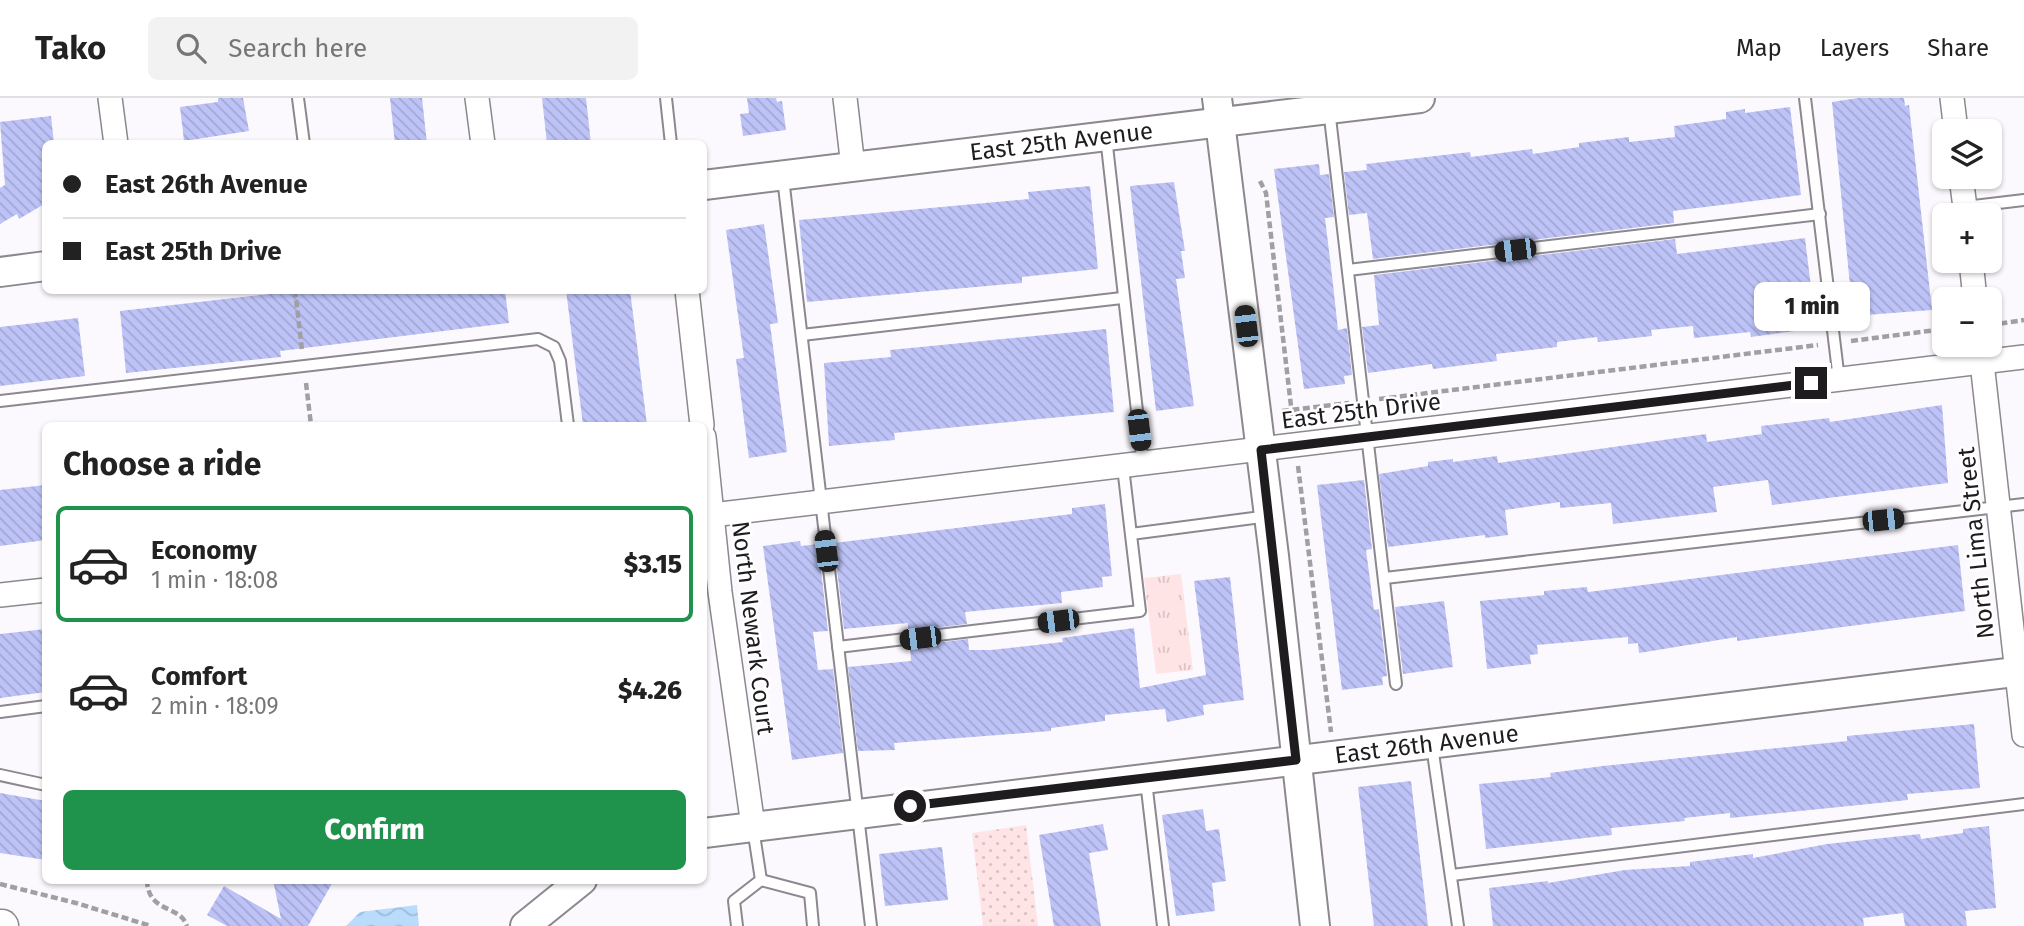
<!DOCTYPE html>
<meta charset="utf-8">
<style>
:root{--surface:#fff;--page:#f2f2f2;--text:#222;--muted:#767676;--line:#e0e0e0;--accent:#1f924c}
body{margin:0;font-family:"Fira Sans",sans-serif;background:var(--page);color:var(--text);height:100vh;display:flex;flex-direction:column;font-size:26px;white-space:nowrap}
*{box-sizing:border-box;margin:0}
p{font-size:23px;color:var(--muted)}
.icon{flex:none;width:38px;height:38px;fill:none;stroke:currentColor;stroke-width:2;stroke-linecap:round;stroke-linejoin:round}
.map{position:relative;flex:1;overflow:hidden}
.panel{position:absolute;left:42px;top:324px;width:665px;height:462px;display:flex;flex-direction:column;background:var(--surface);border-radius:10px;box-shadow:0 2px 5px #0004}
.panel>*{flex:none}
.banner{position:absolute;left:42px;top:42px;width:665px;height:154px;border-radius:10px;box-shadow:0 2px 5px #0004;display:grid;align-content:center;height:154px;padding:0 21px;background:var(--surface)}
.fabs{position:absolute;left:1932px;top:21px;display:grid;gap:14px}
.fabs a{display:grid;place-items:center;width:70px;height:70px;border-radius:10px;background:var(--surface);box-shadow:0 2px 5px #0004;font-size:35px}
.end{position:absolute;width:32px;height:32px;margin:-16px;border:9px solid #1e1c1f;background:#fff;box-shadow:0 0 0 4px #fff}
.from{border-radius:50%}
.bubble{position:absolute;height:49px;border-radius:10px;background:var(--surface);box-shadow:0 2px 5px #0004;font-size:23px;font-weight:800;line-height:49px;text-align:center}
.car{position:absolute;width:21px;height:42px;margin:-21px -10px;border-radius:9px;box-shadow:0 0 5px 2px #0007;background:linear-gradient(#222 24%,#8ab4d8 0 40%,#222 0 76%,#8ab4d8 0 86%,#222 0)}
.banner b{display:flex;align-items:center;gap:24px;height:66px;font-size:26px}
.banner b+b{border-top:2px solid var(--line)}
.banner i{width:18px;height:18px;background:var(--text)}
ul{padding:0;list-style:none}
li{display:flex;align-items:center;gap:21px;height:116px;margin:0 14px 10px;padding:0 7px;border:4px solid transparent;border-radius:10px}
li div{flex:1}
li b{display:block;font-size:26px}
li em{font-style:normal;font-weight:800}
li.current{border-color:var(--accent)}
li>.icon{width:63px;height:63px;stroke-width:1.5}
h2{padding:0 21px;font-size:32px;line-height:84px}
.cta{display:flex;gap:14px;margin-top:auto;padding:14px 21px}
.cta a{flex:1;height:80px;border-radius:10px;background:var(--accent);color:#fff;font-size:28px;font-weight:800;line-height:80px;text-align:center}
header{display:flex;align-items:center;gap:42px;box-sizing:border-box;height:98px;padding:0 35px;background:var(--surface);border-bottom:2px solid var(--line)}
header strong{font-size:33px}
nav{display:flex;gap:38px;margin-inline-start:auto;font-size:24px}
.search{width:490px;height:63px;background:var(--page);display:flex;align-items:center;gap:18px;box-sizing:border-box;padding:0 24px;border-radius:10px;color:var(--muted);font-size:26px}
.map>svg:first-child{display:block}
.grass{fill:url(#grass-dots)}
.park{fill:url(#park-tufts)}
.water{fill:url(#water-waves)}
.building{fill:url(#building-back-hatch)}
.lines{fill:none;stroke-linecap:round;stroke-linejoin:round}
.service-casing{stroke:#8c888e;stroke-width:14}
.minor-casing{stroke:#8c888e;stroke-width:26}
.tertiary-casing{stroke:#8c888e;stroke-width:32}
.secondary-casing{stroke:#8c888e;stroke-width:35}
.path{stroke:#a29fa3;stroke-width:4.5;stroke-dasharray:7 3.5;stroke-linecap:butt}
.service{stroke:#fff;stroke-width:10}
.minor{stroke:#fff;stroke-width:23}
.tertiary{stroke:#fff;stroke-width:28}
.secondary{stroke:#fff;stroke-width:32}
.route{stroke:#1e1c1f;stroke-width:9}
.labels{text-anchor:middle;stroke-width:5;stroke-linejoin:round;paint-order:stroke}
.street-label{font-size:24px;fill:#1e1c1f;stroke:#fff}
</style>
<header>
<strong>Tako</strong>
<div class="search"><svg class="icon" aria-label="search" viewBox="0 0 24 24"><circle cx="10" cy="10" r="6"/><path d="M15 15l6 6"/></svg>Search here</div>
<nav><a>Map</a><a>Layers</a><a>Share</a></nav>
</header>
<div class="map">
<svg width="2024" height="828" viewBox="0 0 2024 828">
<defs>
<pattern id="grass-dots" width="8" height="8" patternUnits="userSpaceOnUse" patternTransform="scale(1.75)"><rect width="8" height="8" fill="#fee4e5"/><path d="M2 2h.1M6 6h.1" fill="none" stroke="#d9c3c4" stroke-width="1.8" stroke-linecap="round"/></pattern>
<pattern id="park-tufts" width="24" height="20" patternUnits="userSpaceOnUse" patternTransform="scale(1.75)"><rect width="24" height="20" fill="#fee4e5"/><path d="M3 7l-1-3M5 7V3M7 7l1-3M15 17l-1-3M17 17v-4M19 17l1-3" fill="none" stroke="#d9c3c4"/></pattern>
<pattern id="water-waves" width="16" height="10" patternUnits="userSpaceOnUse" patternTransform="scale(1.75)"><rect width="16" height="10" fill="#b9dbfc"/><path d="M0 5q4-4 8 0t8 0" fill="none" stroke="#9fbbd8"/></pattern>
<pattern id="building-back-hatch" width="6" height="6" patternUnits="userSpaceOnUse" patternTransform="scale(1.75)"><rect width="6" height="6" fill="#bdc3f7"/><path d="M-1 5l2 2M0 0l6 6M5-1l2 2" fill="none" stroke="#a2a7d3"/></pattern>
</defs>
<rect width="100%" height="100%" fill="#fcf9fe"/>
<polygon class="grass" points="1026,727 1038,828 983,828 972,735"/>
<polygon class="park" points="1181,476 1193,572 1156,576 1144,480"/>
<polygon class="water" points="417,807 419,828 346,828 360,814"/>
<g class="building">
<polygon points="218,0 243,0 249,33 184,43 180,9 218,4"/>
<polygon points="390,0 422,0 427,46 395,46"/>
<polygon points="542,0 586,0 591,46 547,46"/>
<polygon points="747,0 776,0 777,4 782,3 786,32 743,38 740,16 749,15"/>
<polygon points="1858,0 1904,0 1905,8 1909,7 1932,212 1853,218 1832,4"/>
<polygon points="1790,9 1801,97 1673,113 1674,125 1373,161 1367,115 1349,117 1344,74 1367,72 1366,66 1470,54 1471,59 1532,51 1533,56 1579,49 1579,45 1629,39 1629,44 1675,39 1674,28 1726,21 1726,14 1745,11 1745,15"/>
<polygon points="51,18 54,46 46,46 46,105 19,121 17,116 0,126 0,90 5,87 0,24"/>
<polygon points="1319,66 1320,77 1329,76 1334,119 1325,120 1333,186 1338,232 1347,230 1352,277 1344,278 1345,286 1304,291 1274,71"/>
<polygon points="1174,84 1185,153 1181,153 1185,180 1176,181 1194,308 1156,313 1130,88"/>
<polygon points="1090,88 1098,171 1022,179 1022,185 807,204 799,122 1029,101 1028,94"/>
<polygon points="764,126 778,225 770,226 787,354 749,360 736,261 744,260 726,132"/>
<polygon points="1805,140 1816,230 1751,239 1750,234 1694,240 1693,228 1651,232 1652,238 1598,244 1597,239 1557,244 1557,249 1496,256 1497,263 1433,271 1432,266 1368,275 1362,229 1379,227 1374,177 1675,141 1677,156"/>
<polygon points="305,192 505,192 509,225 280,253 281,259 126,275 120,213"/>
<polygon points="566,192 630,192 647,327 583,327"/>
<polygon points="78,220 85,278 0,288 0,229"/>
<polygon points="1106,231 1114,314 894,335 895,342 829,348 824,265 891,259 890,252"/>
<polygon points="1942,307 1948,385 1772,407 1768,382 1713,389 1717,414 1613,426 1611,405 1560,410 1560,404 1505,412 1508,437 1485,440 1485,437 1388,449 1379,376 1428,368 1428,364 1453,361 1453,364 1497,358 1498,365 1706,336 1707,344 1762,336 1761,328 1829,320 1830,324"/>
<polygon points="1364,382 1372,451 1366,452 1374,512 1379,511 1387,578 1382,579 1383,587 1342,592 1317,387"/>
<polygon points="46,387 46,442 0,448 0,392"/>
<polygon points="1105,406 1112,478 1102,479 1103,489 1061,494 1062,505 965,514 967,526 908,533 908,525 844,531 834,445 1072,416 1072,410"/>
<polygon points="800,443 801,448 818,446 828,533 813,534 818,572 833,571 843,655 792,662 763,448"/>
<polygon points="1958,447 1965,513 1737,543 1737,539 1639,555 1638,545 1628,546 1628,539 1537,547 1538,556 1530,557 1531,566 1487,571 1480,503 1544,497 1544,493 1587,489 1588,494"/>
<polygon points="1230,479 1244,602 1203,607 1204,617 1167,624 1165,611 1105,617 1105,623 1051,630 1051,633 894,645 895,652 858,653 848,569 911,563 910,548 968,541 969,552 991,552 1063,544 1062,540 1134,530 1140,590 1206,577 1194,483"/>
<polygon points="1444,503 1453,569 1403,576 1395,509"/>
<polygon points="46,531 46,594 0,600 0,536"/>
<polygon points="1974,626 1980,690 1907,696 1908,702 1730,720 1730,715 1684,720 1685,723 1611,730 1612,737 1486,751 1479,686 1551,679 1550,675 1603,668 1847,643 1847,638"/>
<polygon points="1411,683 1428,828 1374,828 1358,689"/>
<polygon points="0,695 46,703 46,762 0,755"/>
<polygon points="1203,711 1206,733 1219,731 1226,783 1212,785 1215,813 1176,818 1162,717"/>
<polygon points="1103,726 1108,752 1089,755 1101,828 1054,828 1039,737"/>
<polygon points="1989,728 1996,810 1965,813 1967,828 1905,828 1903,815 1863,820 1864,828 1493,828 1489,790 1548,783 1548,785 1625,772 1690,768 1690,764 1753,756 1753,760 1827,746 1920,736 1921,741 1963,735 1963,731"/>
<polygon points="942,749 948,802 885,808 879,756"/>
<polygon points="273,782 334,782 308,828 227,828 207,817 224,788 281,821"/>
</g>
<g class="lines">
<g class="service-casing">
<g id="service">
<polyline points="298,0 304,46"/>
<polyline points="666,0 671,46"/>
<polyline points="1805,0 1839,282"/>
<polyline points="1329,11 1396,586"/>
<polyline points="1106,39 1143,366"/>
<polyline points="783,80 871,828"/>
<polyline points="1965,109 2024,102"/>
<polyline points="1348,172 1820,116"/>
<polyline points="802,237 1122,200"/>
<polyline points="0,303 538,241 554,249 560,263 568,327"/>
<polyline points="1131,436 1269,418"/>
<polyline points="1385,480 2024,406"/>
<polyline points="838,549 1140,513 1123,369"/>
<polyline points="0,614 46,608"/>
<polyline points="1432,648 1458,828"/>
<polyline points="0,677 46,687"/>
<polyline points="1146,683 1163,828"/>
<polyline points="753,730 761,782"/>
<polyline points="1452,777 2024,706"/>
<polyline points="761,782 810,795 813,828"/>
<polyline points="737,828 734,803 761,782"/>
</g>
</g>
<g class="minor-casing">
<g id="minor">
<polyline points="110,0 116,46"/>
<polyline points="477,0 483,46"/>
<polyline points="845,0 853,69"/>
<polyline points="1952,0 1956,33"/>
<polyline points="1961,79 1966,117"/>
<polyline points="1971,163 1975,201"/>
<polyline points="687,192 702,327"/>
<polyline points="1980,247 2024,637"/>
<polyline points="704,339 720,494 753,728"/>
<polyline points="704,418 2024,259"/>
<polyline points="0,497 46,492"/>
</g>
</g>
<g class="tertiary-casing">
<g id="tertiary">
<polyline points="1217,0 1274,458 1315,828"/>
<path id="s1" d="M704 87 1420 0"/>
<polyline points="0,174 46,168"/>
<path id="s2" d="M704 735 2024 573"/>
<polyline points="525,828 582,782"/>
</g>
</g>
<g class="secondary-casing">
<polyline id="secondary" points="0,828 2,828"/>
</g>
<g class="path">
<polyline points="1260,83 1266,95 1293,325"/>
<polyline points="295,192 302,252"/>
<polyline points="1990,227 2024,222"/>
<polyline points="1851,243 1944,231"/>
<polyline points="306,285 311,327"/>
<polyline points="1379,301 1818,247"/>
<polyline points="1282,313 1349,305"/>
<polyline points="1298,368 1331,634"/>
<path d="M147 782C148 816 180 806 187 828"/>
<polyline points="0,786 76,805 151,828"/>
</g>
<use href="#service" class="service"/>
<use href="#minor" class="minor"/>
<use href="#tertiary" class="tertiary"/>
<use href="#secondary" class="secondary"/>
</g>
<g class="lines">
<polyline class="route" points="910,708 1296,662 1261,352 1811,285"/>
</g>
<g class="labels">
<g class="street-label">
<text dy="8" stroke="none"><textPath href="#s1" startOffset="360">East 25th Avenue</textPath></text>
<text transform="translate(1361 313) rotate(-7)" y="8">East 25th Drive</text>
<text transform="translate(1976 445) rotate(-96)" y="8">North Lima Street</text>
<text transform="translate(753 530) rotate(83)" y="8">North Newark Court</text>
<text dy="8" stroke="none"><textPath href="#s2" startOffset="728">East 26th Avenue</textPath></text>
</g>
</g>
</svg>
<div class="fabs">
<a><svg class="icon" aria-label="layers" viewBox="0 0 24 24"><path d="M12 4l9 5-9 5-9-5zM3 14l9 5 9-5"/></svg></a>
<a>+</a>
<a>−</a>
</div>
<i class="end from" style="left:910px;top:708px"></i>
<i class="end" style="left:1811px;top:285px"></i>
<div class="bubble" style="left:1754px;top:184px;width:116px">1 min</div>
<i class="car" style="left:1515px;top:152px;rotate:263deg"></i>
<i class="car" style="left:1246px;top:228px;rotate:353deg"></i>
<i class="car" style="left:1139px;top:332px;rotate:173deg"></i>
<i class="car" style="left:1883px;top:422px;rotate:84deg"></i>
<i class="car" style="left:826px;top:453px;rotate:353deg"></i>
<i class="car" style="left:1058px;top:523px;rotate:263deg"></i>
<i class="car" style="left:920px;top:540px;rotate:263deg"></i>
<div class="banner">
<b><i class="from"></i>East 26th Avenue</b>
<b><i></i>East 25th Drive</b>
</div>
<section class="panel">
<h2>Choose a ride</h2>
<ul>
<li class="current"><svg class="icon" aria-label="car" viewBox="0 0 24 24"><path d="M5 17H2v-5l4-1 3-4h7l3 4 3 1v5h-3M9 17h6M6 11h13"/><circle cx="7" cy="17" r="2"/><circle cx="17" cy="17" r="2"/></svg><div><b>Economy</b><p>1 min · 18:08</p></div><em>$3.15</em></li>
<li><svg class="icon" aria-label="car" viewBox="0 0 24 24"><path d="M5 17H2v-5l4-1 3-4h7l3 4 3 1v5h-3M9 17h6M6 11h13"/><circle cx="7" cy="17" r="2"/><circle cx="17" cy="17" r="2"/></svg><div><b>Comfort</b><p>2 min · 18:09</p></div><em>$4.26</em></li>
</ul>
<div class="cta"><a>Confirm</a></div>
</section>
</div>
